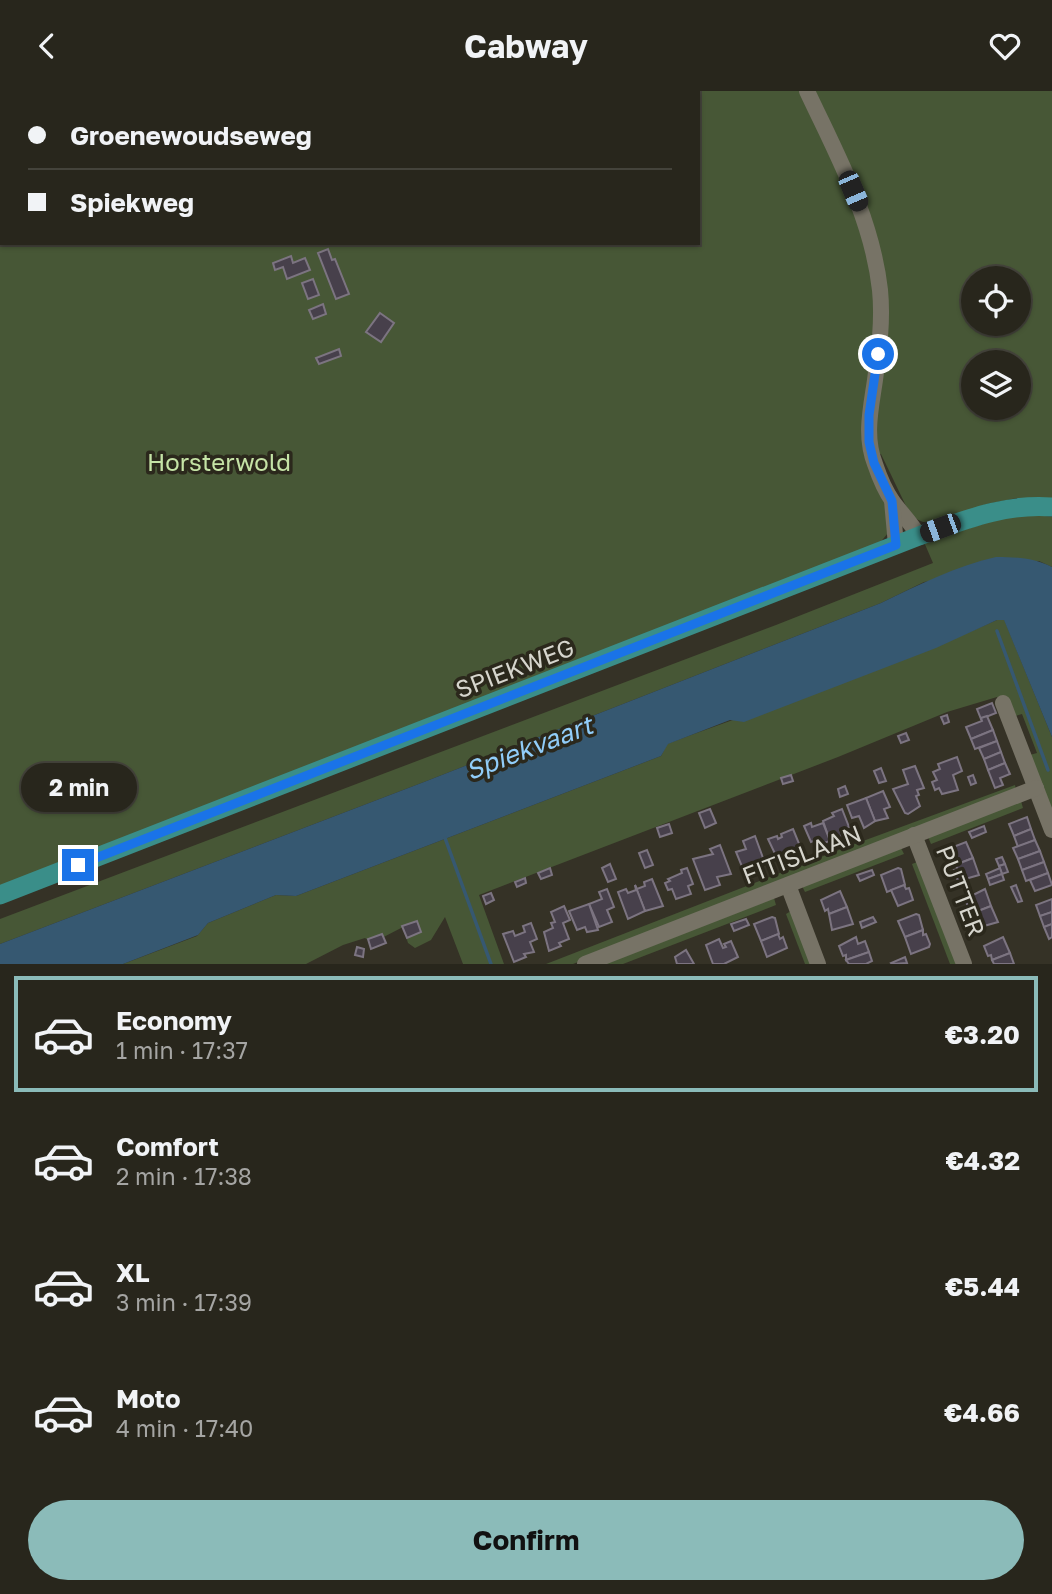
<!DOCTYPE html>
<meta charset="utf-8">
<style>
:root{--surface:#28261c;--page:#343229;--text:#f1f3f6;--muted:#a5a5a3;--line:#44433b;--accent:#8bbbb9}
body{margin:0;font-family:"Golos Text",sans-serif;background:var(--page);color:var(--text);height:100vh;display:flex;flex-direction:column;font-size:26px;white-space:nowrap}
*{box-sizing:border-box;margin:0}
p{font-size:23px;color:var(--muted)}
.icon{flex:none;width:38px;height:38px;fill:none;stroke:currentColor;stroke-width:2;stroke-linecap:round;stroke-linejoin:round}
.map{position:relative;height:873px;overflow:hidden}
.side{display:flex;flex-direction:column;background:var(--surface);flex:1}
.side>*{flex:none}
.guide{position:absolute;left:0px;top:0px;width:700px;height:154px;box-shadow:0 2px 5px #0004,0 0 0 2px var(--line);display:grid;align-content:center;height:154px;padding:0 28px;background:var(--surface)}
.fabs{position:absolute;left:961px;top:175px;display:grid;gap:14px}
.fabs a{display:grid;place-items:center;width:70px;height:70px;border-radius:50%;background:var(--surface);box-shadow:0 2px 5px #0004,0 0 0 2px var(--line);font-size:35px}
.end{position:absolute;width:32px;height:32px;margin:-16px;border:9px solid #1a73e8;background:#fff;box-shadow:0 0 0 4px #fff}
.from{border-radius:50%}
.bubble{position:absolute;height:49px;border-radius:24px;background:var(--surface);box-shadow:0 2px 5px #0004,0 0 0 2px var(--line);font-size:23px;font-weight:700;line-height:49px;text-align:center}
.car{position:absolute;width:21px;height:42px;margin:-21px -10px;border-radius:9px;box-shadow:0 0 5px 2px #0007;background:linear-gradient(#222 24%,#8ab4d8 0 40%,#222 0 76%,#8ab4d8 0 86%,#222 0)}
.guide b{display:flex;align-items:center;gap:24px;height:66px;font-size:26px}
.guide b+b{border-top:2px solid var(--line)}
.guide i{width:18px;height:18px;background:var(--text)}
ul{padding:12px 0 0;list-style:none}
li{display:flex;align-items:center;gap:21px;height:116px;margin:0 14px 10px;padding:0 14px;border:4px solid transparent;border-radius:0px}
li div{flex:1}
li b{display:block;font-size:26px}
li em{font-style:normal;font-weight:700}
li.active{border-color:var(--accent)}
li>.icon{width:63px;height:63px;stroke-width:1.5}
.cta{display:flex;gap:14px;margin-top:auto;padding:14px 28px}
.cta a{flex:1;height:80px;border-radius:42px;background:var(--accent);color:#111;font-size:28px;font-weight:700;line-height:80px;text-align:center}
header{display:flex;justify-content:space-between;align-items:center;height:91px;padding:0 28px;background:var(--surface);font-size:32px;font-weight:700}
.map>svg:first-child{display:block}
.green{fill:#475736;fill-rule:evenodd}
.water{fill:#365871}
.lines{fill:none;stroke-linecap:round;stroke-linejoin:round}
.stream{stroke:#365871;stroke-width:3.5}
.building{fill:#47404b;stroke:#7c7481;stroke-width:2}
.minor{stroke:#777366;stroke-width:16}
.major{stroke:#3a8e89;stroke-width:19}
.route{stroke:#1a73e8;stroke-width:9}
.labels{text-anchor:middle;stroke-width:7;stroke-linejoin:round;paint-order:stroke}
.park-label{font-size:24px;fill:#c5e3a6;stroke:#2b281c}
.street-label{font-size:24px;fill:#d6d5cd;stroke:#2b281c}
.water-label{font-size:26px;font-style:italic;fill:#91cdf9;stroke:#2b281c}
</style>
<header><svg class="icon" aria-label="back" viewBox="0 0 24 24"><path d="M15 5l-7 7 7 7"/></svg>Cabway<svg class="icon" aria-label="heart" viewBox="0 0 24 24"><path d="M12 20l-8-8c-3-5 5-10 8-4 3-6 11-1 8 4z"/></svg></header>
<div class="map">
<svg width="1052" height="873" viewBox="0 0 1052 873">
<rect width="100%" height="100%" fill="#353226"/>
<g class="green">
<path d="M0 0H1052V408L1017 407 987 413 934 431H923L914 427 906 415 881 363 869 367 888 423V442L879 453 0 796ZM2 2H698V152H2ZM973 187H1018V233H973ZM973 271H1018V317H973Z"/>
<polygon points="1038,424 1052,426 1052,476 1039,470 924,491 881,512 424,691 0,853 0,828 776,534 933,472 924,451 1006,426"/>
<path d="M1004 528 1052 646V727L1026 665 1037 662 1022 623 1012 626 1005 608 997 606 947 621 838 666 479 804 504 873H463L445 826 431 849 415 857 408 852 403 836 372 852 365 847 343 854 306 873H123L197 845 208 832 276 804 296 805 661 665 667 653C777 612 890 577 997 529Z"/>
<polygon points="1015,694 1016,700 573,873 546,873 844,757"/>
<polygon points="1021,710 1023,717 931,753 928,746"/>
<polygon points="901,757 904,763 805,801 802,795"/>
<polygon points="917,771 956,873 950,873 912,773"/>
<polygon points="774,807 776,814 623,873 605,873"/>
<polygon points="791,820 811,873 805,873 786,823"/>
</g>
<path class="water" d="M996 466C1017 466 1033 467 1052 476V646L1004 529H997L936 557 744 631 730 629 668 653 661 665 296 805 276 804 208 832 198 844 123 873H0V853L424 691 881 512C918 494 956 475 996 466Z"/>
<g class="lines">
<g class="stream">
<polyline points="997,540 1048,679"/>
<polyline points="445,747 491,873"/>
</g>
</g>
<g class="building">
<polygon points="328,158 332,169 335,168 349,203 336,208 318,162"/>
<polygon points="291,165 293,172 305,167 310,179 287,188 283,176 275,179 273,172"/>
<polygon points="313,188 319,204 308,208 302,192"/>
<polygon points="323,213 326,223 313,228 309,219"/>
<polygon points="380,222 394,232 381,251 366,241"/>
<polygon points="339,258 341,265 319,273 316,267"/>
<polygon points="992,612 996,622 981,628 977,618"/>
<polygon points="947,624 949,631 944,633 941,626"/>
<polygon points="987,625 993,639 971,648 966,636 982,630 981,627"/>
<polygon points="993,639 997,650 975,658 971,648"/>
<polygon points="906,642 909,649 901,652 898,645"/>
<polygon points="997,650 1001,661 984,668 979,657"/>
<polygon points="1001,661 1005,672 988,679 984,668"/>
<polygon points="957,666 962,680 953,684 958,699 942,703 939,697 935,699 932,691 937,689 933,681 940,678 938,673"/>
<polygon points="1005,672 1010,683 1000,687 1003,694 995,697 988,679"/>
<polygon points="915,675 924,697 917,699 919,704 916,705 920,715 908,723 905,722 893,698 908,693 903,679"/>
<polygon points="881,677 886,690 879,692 874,680"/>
<polygon points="791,684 793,690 783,693 781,687"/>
<polygon points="973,684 976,692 971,694 968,686"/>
<polygon points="845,695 848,703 840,706 838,698"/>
<polygon points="883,700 890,716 884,718 888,727 875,730 866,707"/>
<polygon points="866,707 875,730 864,737 859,725 852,727 847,714"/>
<polygon points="710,718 716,732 705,737 699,722"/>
<polygon points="842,718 849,736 840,740 842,745 830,750 823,730 834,725 832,722"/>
<polygon points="1027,726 1031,738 1014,745 1009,733"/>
<polygon points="811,732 812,736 823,732 830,750 818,754 816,749 811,751 804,735"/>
<polygon points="669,733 672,742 660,746 657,737"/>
<polygon points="984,735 986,741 972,747 969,741"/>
<polygon points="793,738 800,755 777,767 768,748 777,745 778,748 782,746 781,743"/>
<polygon points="1031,738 1035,749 1018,756 1014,745"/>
<polygon points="755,745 763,767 757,770 760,777 745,783 736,761 746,758 743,750"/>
<polygon points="1035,749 1040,760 1018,768 1013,757"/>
<polygon points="966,751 973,767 955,774 954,769 951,771 947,760 948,758"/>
<polygon points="720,754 731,783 717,786 720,794 705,799 693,768 713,763 710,758"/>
<polygon points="647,759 653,774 645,777 639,762"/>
<polygon points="1040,760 1044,771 1022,779 1018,768"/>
<polygon points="1002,766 1005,773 999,775 996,768"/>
<polygon points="973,767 979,784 958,790 954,779 958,778 955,774"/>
<polygon points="1044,771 1048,782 1026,790 1022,779"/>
<polygon points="610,773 616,788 608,791 602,777"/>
<polygon points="1005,773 1008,781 1002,783 999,775"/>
<polygon points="550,777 552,784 541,788 538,782"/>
<polygon points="687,777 693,793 688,795 691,803 676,808 672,798 668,799 665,792 670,790 668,788 682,782 681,779"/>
<polygon points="898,777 901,778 905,794 887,801 881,784"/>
<polygon points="1000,777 1002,783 988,788 986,783"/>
<polygon points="872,779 874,784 860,790 857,784"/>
<polygon points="1048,782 1052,794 1035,800 1030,789"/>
<polygon points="1002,783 1004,789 990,794 988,788"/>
<polygon points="525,787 526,792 517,796 515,791"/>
<polygon points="652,788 663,815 645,820 635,794 637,798 645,795 644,791"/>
<polygon points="635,794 645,820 628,828 618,801 626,798 628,802 636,799"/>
<polygon points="904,794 906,798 909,797 913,809 898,815 891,799"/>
<polygon points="1016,794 1022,810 1018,811 1011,796"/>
<polygon points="607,798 614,816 607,819 612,831 599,836 589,813 602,808 599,801"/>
<polygon points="985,798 991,815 973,822 973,817 969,818 965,808"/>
<polygon points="840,800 847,816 829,823 828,818 825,820 821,809"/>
<polygon points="491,802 494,809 486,813 483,805"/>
<polygon points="1052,808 1052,821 1040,825 1036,814"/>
<polygon points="589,813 598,839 587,841 585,836 577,839 569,820"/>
<polygon points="564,815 570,829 563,832 569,848 559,852 561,855 549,860 544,841 553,837 551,832 555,831 551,821"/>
<polygon points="991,815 998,831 977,837 973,822"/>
<polygon points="847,816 853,833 832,839 829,823"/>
<polygon points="1052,821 1052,833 1044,836 1040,825"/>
<polygon points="916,823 919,824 923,839 905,846 898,830"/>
<polygon points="772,826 775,827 779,843 761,850 754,833"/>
<polygon points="873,826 876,831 862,837 860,831"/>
<polygon points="746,828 749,834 734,840 731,833"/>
<polygon points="417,830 421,841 407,847 402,835"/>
<polygon points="531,832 537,848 530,851 534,861 524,863 526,866 514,871 503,843 513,840 515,845 525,841 523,835"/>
<polygon points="1052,833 1052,846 1049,848 1044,836"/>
<polygon points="923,839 923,844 926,843 930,853 929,856 911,863 905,846"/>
<polygon points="382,843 386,852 371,858 368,848"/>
<polygon points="778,843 780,848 783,846 787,857 767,866 761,850"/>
<polygon points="856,846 858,853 865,850 869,861 846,869 846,864 843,865 839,855"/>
<polygon points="1003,846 1010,862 992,869 991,864 988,865 984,855"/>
<polygon points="719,848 723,857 726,856 724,853 731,850 738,866 724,873 713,873 706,854"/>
<polygon points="357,856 364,858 363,866 355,864"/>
<polygon points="686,859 694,873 677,873 675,866"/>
<polygon points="869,861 872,870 866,873 849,873 846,869"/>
<polygon points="1010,862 1014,873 994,873 992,869"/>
<polygon points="905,866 907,872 892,873 891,872"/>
</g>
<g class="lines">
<g class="minor">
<path d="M807 0C837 64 872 127 880 199 883 229 879 259 875 289 871 317 864 345 875 373 879 385 886 401 893 411 902 423 911 432 919 445"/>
<polyline points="892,410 896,454"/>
<polyline points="1003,612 1052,739"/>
<polyline points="914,744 964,873"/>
<polyline points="788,794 818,873"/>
<polyline points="585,873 1036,697"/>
</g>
<path class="major" d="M0 804 919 445C962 430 1005 412 1052 416"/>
</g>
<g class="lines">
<polyline class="route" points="78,774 896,454 892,410 874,372 869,351 869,324 878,263"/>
</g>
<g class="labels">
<g class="park-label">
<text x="219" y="380">Horsterwold</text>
</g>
<g class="street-label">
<text transform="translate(515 578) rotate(-21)" y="8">SPIEKWEG</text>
<text transform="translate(802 764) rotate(-21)" y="8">FITISLAAN</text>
<text transform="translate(960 800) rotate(69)" y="8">PUTTER</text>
</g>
<g class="water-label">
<text transform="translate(529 657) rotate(-21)" y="9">Spiekvaart</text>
</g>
</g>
</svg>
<div class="fabs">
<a><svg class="icon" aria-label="locate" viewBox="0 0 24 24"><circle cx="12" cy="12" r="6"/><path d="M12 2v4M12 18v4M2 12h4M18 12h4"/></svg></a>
<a><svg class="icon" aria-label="layers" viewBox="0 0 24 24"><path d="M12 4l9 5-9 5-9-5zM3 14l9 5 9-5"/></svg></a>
</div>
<i class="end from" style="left:878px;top:263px"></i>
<i class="end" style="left:78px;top:774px"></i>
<div class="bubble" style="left:21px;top:672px;width:116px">2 min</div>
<i class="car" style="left:853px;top:100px;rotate:157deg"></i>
<i class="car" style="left:940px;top:437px;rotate:250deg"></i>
<div class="guide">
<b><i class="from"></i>Groenewoudseweg</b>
<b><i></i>Spiekweg</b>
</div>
</div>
<section class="side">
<ul>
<li class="active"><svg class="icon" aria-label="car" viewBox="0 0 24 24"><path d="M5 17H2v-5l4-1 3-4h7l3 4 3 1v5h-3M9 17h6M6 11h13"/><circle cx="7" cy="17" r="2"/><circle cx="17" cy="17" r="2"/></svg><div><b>Economy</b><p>1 min · 17:37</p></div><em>€3.20</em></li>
<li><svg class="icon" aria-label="car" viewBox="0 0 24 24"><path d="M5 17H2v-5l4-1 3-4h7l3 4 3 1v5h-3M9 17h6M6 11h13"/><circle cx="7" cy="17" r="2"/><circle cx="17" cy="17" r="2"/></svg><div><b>Comfort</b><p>2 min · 17:38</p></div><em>€4.32</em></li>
<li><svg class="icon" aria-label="car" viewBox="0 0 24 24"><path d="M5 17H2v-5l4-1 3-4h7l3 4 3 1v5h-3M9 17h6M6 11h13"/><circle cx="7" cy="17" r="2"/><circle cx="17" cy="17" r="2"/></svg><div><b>XL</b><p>3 min · 17:39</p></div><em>€5.44</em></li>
<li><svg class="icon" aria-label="car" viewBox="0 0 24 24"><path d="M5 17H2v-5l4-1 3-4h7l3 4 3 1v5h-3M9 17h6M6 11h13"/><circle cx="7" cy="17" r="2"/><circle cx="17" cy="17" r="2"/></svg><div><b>Moto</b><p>4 min · 17:40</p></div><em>€4.66</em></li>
</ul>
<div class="cta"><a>Confirm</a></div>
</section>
